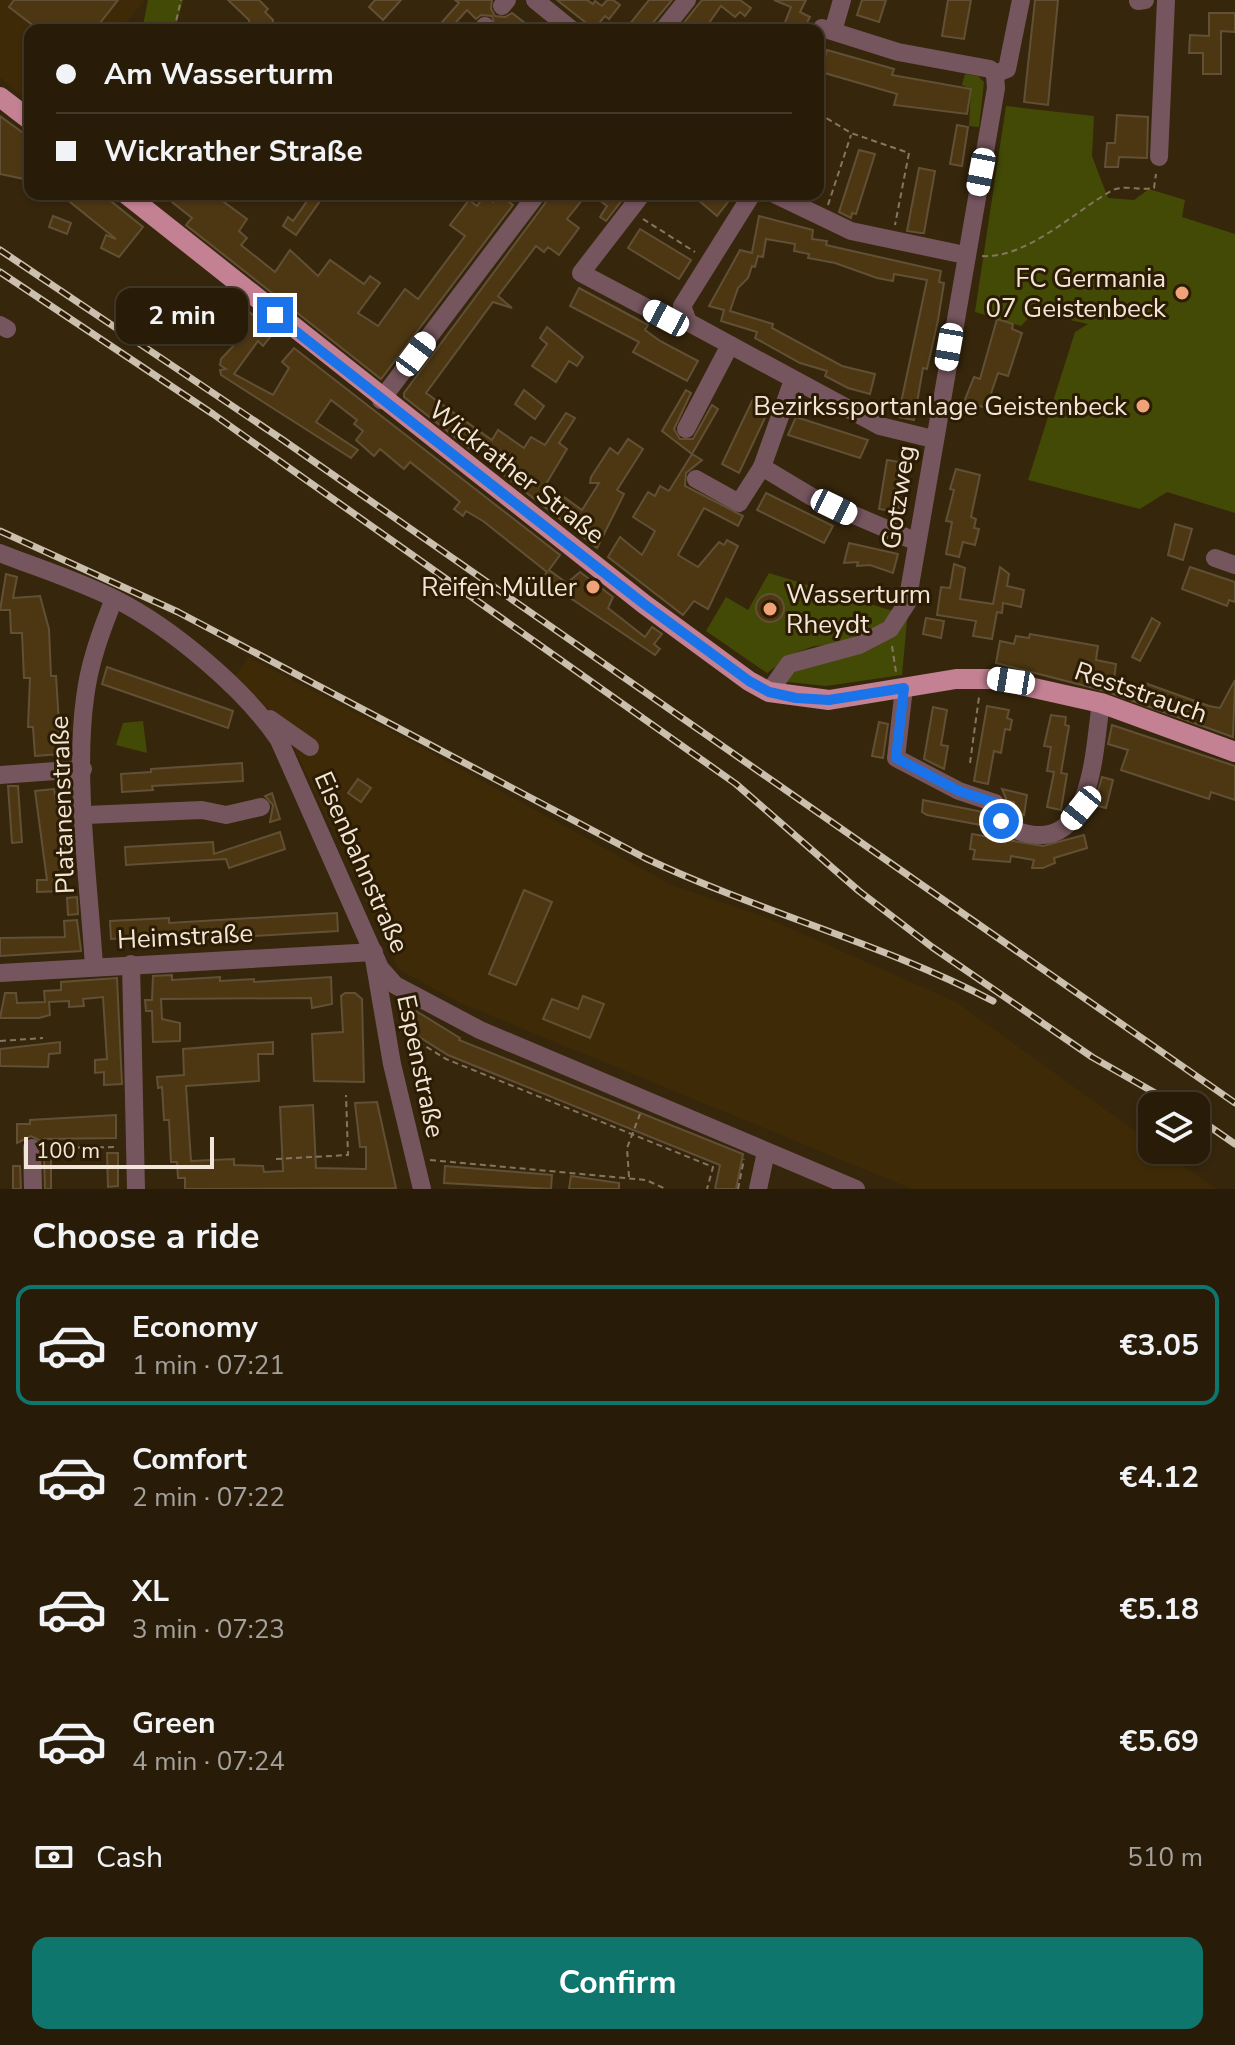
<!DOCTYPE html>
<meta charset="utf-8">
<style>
:root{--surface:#281c09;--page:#342917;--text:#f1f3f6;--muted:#a5a19c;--line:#443a2a;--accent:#0f766e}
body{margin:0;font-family:"Nunito Sans",sans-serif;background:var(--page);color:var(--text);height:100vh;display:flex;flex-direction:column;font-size:30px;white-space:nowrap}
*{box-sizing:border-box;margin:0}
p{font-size:26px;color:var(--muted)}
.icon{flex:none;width:44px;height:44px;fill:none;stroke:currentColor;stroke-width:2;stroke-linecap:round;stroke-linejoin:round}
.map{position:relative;height:1189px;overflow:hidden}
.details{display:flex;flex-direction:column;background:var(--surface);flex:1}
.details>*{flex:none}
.hud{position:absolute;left:24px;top:24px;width:800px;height:176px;border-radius:16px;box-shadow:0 2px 6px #0004,0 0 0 2px var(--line);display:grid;align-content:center;height:176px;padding:0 32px;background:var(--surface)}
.tools{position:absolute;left:1138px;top:1092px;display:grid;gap:16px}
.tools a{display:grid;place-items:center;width:72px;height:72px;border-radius:16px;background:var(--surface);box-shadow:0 2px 6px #0004,0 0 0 2px var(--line);font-size:40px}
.scale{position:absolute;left:24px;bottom:20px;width:190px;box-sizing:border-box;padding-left:8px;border:4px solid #f1e6d7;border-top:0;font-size:22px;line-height:28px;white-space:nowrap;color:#f1e6d7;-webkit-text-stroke:6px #2c1c03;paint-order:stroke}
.end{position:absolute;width:36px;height:36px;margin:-18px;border:10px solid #1a73e8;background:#fff;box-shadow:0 0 0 4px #fff}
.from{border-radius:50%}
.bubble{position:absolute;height:56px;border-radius:16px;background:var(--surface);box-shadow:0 2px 6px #0004,0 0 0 2px var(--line);font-size:26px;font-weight:700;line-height:56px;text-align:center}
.car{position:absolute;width:24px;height:48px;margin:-24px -12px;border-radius:10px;box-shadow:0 0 6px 2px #0007;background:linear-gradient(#fff 24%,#345 0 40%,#fff 0 76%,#345 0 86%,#fff 0)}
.hud b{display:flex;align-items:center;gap:28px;height:76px;font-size:30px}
.hud b+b{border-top:2px solid var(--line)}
.hud i{width:20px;height:20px;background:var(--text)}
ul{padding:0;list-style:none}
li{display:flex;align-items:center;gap:24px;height:120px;margin:0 16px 12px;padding:0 16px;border:4px solid transparent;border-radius:16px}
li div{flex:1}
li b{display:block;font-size:30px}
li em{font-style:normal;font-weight:700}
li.selected{border-color:var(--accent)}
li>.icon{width:72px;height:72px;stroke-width:1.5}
h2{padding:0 32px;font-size:36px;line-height:96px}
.pay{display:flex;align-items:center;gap:20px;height:88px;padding:0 32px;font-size:30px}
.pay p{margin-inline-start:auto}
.cta{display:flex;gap:16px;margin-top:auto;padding:16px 32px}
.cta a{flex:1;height:92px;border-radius:16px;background:var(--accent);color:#fff;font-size:32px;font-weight:700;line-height:92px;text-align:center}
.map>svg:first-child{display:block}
.built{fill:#3e2a07}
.green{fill:#434a05}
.building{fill:#4d3713;stroke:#615035;stroke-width:2}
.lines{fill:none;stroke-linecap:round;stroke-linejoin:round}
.path{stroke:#847661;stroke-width:2;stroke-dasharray:6 4;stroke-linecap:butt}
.minor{stroke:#76565e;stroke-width:18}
.major{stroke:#c38193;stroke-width:20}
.rail-casing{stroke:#cbbfad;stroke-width:7}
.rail{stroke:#2c1c03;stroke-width:4;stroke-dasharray:12;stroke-linecap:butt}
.route{stroke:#1a73e8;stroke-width:10}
.poi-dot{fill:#f0a278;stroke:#2c1c03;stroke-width:3}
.labels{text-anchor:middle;stroke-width:6;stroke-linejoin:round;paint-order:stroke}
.poi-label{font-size:26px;fill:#f1e6d7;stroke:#2c1c03;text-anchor:end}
.street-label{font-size:26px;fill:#f1e6d7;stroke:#2c1c03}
</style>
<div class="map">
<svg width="1235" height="1189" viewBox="0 0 1235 1189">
<rect width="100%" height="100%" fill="#36260c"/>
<g class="built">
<polygon points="0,0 145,0 120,30 30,30 30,102 0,77"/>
<polygon points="248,657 404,738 672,885 765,917 956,1002 1152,1143 1152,1150 1162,1150 1216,1189 912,1189 460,1003 398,969 282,722 235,677"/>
</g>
<g class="green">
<polygon points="148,0 183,0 175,30 142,30"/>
<polygon points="965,74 978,76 984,82 979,127 969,126 971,89 962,85"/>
<polygon points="1006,106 1094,116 1092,156 1108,198 1134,200 1149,189 1185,200 1182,217 1235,234 1235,513 1167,492 1140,509 1028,480 1075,332 1088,324 1034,312 1021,326 975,312"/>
<polygon points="769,573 893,611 880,626 835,645 814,646 795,653 767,673 706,631 726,597 748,610"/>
<polygon points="908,610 902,675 826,686 787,682 789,669 820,660"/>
<polygon points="143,721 147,753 116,745 123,723"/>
</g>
<g class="building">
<polygon points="14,0 118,0 100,23 109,30 39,30 9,7"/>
<polygon points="228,0 259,0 268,9 265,12 273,20 273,30 250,30 249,20"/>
<polygon points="375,0 401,0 383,20 369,7"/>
<polygon points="455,0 492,0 491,9 495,16 505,17 512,13 534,30 496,30 492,16 481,15 476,19 467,10 449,30 435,30 459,3"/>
<polygon points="557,0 587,0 593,4 595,1 602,6 607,0 613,0 620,5 609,19 605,16 594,29"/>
<polygon points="649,0 672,0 647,30 625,30"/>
<polygon points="702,0 740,0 751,8 745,16 740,12 735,17 721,6 704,30 678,30"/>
<polygon points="774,0 806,0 800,12 810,17 803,30 782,30 791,7"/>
<polygon points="862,0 886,0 879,22 857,15"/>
<polygon points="948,0 971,0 964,39 942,36"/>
<polygon points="1035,0 1058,0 1048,105 1024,102"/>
<polygon points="1209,13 1235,13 1235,32 1221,31 1221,74 1203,74 1203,53 1189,53 1190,35 1209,36"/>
<polygon points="827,50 894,69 892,75 971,89 967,114 894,105 897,94 821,72"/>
<polygon points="1117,115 1148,117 1147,158 1119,157 1118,167 1105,167 1107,143 1115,143"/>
<polygon points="0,116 30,138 30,163 27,161 24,179 0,174"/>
<polygon points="957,125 968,127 962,166 950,164"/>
<polygon points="859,150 875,154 856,214 852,213 851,218 839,212"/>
<polygon points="919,168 935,171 924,233 921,233 907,231"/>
<polygon points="60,194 102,194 143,227 119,257 101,248 106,235 116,239"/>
<polygon points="178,194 213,194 247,219 239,231 247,238 241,245 275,272 290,250 318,276 330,260 364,284 370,276 380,283 358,313 378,326 405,289 418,299 465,236 450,225 469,200 477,206 485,195 493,202 498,194 513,205 381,379 186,225 192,218 172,202"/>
<polygon points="312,194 325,194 296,235 283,226 288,217 293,221"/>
<polygon points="552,194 587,194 567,219 579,228 559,255 548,247 544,252 536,246 498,296 512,308 493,302 426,393 492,440 498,430 524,448 531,437 545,445 566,413 575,418 559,443 567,449 546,484 582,510 599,483 590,483 591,477 610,448 618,454 628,439 643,449 617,490 624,494 597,548 505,476 511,469 480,444 474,452 404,397 404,393"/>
<polygon points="591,194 624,194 626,195 606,221 600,217 607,206"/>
<polygon points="691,194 726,194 731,198 717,216"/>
<polygon points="53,216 71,223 67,234 49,227"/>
<polygon points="759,216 813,230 812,239 827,241 826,245 941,271 939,282 944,283 938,320 927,369 923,368 914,420 898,417 927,280 894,274 893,281 877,278 835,263 808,258 809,254 794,251 795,244 766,239 763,257 758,256 755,267 752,266 748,278 738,288 730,311 773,324 772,328 842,366 875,374 870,394 848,388 825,376 827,371 800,363 755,338 757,332 721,321 724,310 709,306 740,250 752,253"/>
<polygon points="640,229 691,260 679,279 628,248"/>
<polygon points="579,288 648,325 645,330 660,341 698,361 687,381 633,352 639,342 570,306"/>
<polygon points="232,298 274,332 263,346 258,341 234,374 273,395 289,368 282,362 294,348 560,555 549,570 567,583 580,572 613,597 608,608 645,637 652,627 662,634 654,644 660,649 655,655 542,579 547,572 483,521 466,511 463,516 454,509 460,502 410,462 404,469 380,449 374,456 356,440 363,431 354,424 357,420 331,400 316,422 358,450 351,458 221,375 220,370 226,369 220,365 221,359 240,339 238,330 220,313"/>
<polygon points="997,319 1013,324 1012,329 1022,333 1008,376 998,373 986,408 977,405 974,417 960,412 974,377 980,379"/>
<polygon points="547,327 583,357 577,366 569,361 556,382 532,366 547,344 540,338"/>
<polygon points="524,390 544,406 535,419 515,404"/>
<polygon points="686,390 691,393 674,429 680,439 693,439 712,405 718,409 692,454 662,431"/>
<polygon points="754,397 771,405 739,473 722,464"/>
<polygon points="796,417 868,440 860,458 788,435"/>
<polygon points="692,454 702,460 686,473 685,486 743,516 738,526 704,508 678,555 698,567 719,542 724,545 727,540 738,546 708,609 694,601 683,615 608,557 620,537 642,555 655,531 633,517 648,492 655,496 660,486 669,491"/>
<polygon points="887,460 906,463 898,512 879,509"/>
<polygon points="956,469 980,475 971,517 976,519 974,528 979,529 975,545 963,542 959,557 946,554 952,522 946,521 954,490 950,489"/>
<polygon points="766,493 833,526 824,543 757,510"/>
<polygon points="1175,524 1192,529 1183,560 1168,555"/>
<polygon points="849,543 898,554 893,573 870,565 857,566 858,562 844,563"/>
<polygon points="954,564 965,568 960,599 993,604 1000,567 1009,574 1007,586 1024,590 1021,607 1003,603 1002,613 997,612 992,639 973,636 976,621 937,615 941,587 950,588"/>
<polygon points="1190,567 1235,582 1235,602 1229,600 1227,606 1182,589"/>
<polygon points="6,574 17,577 13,598 40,596 49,629 51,676 56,676 61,754 35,756 33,727 28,727 30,678 24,678 22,633 11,633 10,610 0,610"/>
<circle cx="770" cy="608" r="14"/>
<polygon points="926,618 944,621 941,638 923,634"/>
<polygon points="1152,618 1160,623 1140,661 1132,657"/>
<polygon points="1030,634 1098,646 1096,660 1116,664 1114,680 1142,689 1145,683 1209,706 1220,708 1235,680 1233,737 1105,691 996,663 1000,641 1014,644 1016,636 1029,638"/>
<polygon points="107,667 233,711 228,728 102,684"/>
<polygon points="987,706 1009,710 1007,718 1012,720 1010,730 1005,729 1001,753 994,751 988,784 974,781"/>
<polygon points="933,707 947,710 941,745 948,746 944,769 924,759"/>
<polygon points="1051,715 1066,717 1065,725 1069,726 1061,773 1067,774 1061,810 1047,807 1054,772 1047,771 1051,747 1044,746"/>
<polygon points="879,722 888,724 883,758 872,756"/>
<polygon points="1112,725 1235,766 1235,800 1211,792 1209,799 1121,770 1128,750 1108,744"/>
<polygon points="242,763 243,781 152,786 153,790 122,792 121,774 151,772 151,769"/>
<polygon points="1102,777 1113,780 1106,808 1094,805"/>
<polygon points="358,779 371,788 361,802 348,793"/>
<polygon points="8,786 18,786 22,842 12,843"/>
<polygon points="54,789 66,855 66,891 37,892 37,880 47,880 35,791"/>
<polygon points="1002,789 1027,795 1024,815 1013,813 1014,802 1007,801"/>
<polygon points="272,793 280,819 270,822 273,805 265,796"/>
<polygon points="923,800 983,812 981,825 927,815 922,812"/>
<polygon points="280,832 285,849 229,868 226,859 126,865 125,847 213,842 214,854"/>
<polygon points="972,834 1043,846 1084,835 1087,848 1054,858 1055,863 1043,868 1032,868 1034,860 1011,856 1010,862 973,859 975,850 970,849"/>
<polygon points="524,890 552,902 516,985 489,974"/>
<polygon points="77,897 78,914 68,915 67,898"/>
<polygon points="337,913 338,931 170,941 170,935 111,939 110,921 169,918 169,923"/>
<polygon points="77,920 81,951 0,956 0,938 65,937 64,921"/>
<polygon points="172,975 172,980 220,977 220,981 254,979 254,982 331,977 332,1004 312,1008 311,998 161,999 162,1019 180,1023 180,1041 153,1042 152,1011 146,1011 145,1000 152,1000 153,976"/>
<polygon points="117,978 122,1084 104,1085 104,1072 95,1073 95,1060 107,1059 103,997 83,999 84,1006 69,1007 69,1001 49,1002 50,1015 39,1018 0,1018 5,993 16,993 17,1003 45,1002 44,991 61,990 61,982"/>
<polygon points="345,993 355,993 362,999 364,1082 314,1081 312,1034 343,1032 341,996"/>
<polygon points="583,996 604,1004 590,1038 543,1019 552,999 578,1009"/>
<polygon points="416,1011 460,1038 459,1040 743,1154 736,1189 715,1189 720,1165 448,1055 405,1028"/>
<polygon points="60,1042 60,1053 49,1054 48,1067 0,1066 0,1049"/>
<polygon points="273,1042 273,1054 258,1054 259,1081 186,1086 191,1161 234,1159 234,1165 263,1166 264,1172 283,1171 280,1107 313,1105 316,1168 366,1169 366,1147 360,1147 355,1103 377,1102 396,1188 185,1189 185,1178 178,1178 177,1162 171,1162 169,1120 164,1120 162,1087 158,1088 157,1077 184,1075 183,1049"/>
<polygon points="116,1115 116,1138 44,1139 43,1142 31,1136 17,1143 17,1124 30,1124 30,1120"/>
<polygon points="107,1153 118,1153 118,1186 108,1187"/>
<polygon points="44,1159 51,1159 51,1189 45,1189"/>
<polygon points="13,1166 20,1166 21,1189 13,1189"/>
<polygon points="445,1166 552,1175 551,1189 444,1183"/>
<polygon points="571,1176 619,1183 619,1189 569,1189"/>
</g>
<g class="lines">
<g class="path">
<polyline points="174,30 181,0"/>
<polyline points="818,113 851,133 909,153 895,225"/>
<polyline points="828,205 851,135"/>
<polyline points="643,219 695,252"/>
<path d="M982 256C1026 259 1074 212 1111 191 1123 184 1140 191 1154 188L1156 174"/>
<polyline points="892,646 896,672"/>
<polyline points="970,763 979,697"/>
<polyline points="401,1031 446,1059 713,1167 707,1189"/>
<polyline points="0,1041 43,1038"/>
<polyline points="48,1148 117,1147"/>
<polyline points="276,1159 348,1155 346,1095"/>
<polyline points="430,1160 646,1180 666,1189"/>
<polyline points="629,1177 627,1148 640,1114"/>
<polyline points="738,1189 744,1159"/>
</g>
<g class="minor">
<polyline points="535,0 572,30"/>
<polyline points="1138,1 1145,0"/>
<polyline points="502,6 507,0"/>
<polyline points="482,30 485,26"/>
<polyline points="663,30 687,0"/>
<polyline points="833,31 842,0"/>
<polyline points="818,35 822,28 898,52 990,69 995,74"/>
<polyline points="995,74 1007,69 1021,0"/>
<polyline points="1159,157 1166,0"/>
<polyline points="642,194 581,273 666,318 685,314"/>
<polyline points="752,194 682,306 688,322 880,426 933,439"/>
<polyline points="774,194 851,231 965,255"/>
<polyline points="0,325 7,329"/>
<polyline points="793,380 762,467 812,497 917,542"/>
<polyline points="381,400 537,194"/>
<polyline points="686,429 730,345"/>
<polyline points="696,479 739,503 762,467"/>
<path d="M0 553C38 568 79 581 115 599 171 627 245 689 279 740L380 968 395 985 480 1030 856 1189"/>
<polyline points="1215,558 1235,565"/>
<path d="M904 688 896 758 959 791 995 803C1002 822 1008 830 1029 834 1094 847 1094 745 1101 703"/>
<polyline points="769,692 789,664 859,645 890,629 907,603 996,88 995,74"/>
<polyline points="270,719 310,747"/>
<polyline points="0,775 83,769"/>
<polyline points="86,815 202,810 226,815 261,807"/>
<polyline points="374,959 392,1064 422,1189"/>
<polyline points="131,964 136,1189"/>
<path d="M94 966C89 885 74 777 85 698 89 664 101 631 114 599"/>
<polyline points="0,973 374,952"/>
<polyline points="32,1148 33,1189"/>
<polyline points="758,1189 766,1152"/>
</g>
<g class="major">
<polyline points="0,97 30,120"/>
<polyline points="126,194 644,604 749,681 769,692 829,700 956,679 993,679 1101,703 1235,752"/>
</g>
<g class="rail-casing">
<g id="rail">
<polyline points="0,250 283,440 1235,1103"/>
<polyline points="0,272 213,414 736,784 859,891 932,947 1092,1057 1178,1106"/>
<path d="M0 531 178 612 645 858C759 912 881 943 993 1001"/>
<polyline points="1196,1117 1235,1144"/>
</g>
</g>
<use href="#rail" class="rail"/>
</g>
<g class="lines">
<polyline class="route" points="275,315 644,604 749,681 769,692 796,698 829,700 904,688 896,758 959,791 995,803 1001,821"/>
</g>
<g class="poi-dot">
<circle cx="1182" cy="293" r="8"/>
<circle cx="1143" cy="406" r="8"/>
<circle cx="593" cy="587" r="8"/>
<circle cx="770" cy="609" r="8"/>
</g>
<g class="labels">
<g class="poi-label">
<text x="1166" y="287">FC Germania<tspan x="1166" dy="30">07 Geistenbeck</tspan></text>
<text x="1127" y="415">Bezirkssportanlage Geistenbeck</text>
<text x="577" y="596">Reifen Müller</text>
<text x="786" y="603" text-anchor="start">Wasserturm<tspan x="786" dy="30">Rheydt</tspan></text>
</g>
<g class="street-label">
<text transform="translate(517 472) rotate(38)" y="9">Wickrather Straße</text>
<text transform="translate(898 497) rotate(-81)" y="9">Gotzweg</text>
<text transform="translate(1141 692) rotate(19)" y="9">Reststrauch</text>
<text transform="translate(62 805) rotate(-92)" y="9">Platanenstraße</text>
<text transform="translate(362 862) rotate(66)" y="9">Eisenbahnstraße</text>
<text transform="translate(185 936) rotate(-3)" y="9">Heimstraße</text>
<text transform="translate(421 1066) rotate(78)" y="9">Espenstraße</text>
</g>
</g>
</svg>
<div class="tools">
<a><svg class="icon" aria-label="layers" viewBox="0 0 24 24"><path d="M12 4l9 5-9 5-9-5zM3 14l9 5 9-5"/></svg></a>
</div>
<div class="scale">100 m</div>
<i class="end from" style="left:1001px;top:821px"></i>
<i class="end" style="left:275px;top:315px"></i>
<div class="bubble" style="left:116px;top:288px;width:132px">2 min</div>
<i class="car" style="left:981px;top:172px;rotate:191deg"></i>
<i class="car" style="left:666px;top:318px;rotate:298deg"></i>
<i class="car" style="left:949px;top:347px;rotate:190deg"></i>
<i class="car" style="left:416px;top:354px;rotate:37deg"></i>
<i class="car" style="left:834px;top:507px;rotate:116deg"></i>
<i class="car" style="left:1011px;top:681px;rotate:279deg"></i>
<i class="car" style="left:1081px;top:808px;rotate:219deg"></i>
<div class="hud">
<b><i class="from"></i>Am Wasserturm</b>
<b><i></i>Wickrather Straße</b>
</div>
</div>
<section class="details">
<h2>Choose a ride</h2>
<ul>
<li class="selected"><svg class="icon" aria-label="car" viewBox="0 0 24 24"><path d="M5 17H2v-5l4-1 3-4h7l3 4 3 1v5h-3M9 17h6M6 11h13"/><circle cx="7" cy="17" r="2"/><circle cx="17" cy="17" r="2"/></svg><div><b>Economy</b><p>1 min · 07:21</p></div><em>€3.05</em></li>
<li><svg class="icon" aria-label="car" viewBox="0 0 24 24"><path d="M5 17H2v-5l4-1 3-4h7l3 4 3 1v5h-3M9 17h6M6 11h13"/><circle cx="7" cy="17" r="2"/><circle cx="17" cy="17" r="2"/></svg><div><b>Comfort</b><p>2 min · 07:22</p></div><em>€4.12</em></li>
<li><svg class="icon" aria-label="car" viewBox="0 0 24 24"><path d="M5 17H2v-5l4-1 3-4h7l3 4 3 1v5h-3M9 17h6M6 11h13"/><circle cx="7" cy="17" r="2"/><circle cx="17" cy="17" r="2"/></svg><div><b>XL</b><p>3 min · 07:23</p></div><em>€5.18</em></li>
<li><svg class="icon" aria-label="car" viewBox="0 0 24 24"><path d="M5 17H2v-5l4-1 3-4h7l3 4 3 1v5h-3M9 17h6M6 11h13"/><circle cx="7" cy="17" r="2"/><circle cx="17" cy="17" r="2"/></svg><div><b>Green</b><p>4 min · 07:24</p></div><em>€5.69</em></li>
</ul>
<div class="pay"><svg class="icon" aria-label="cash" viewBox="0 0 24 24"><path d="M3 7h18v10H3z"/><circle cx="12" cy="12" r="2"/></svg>Cash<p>510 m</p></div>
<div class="cta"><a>Confirm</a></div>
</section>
